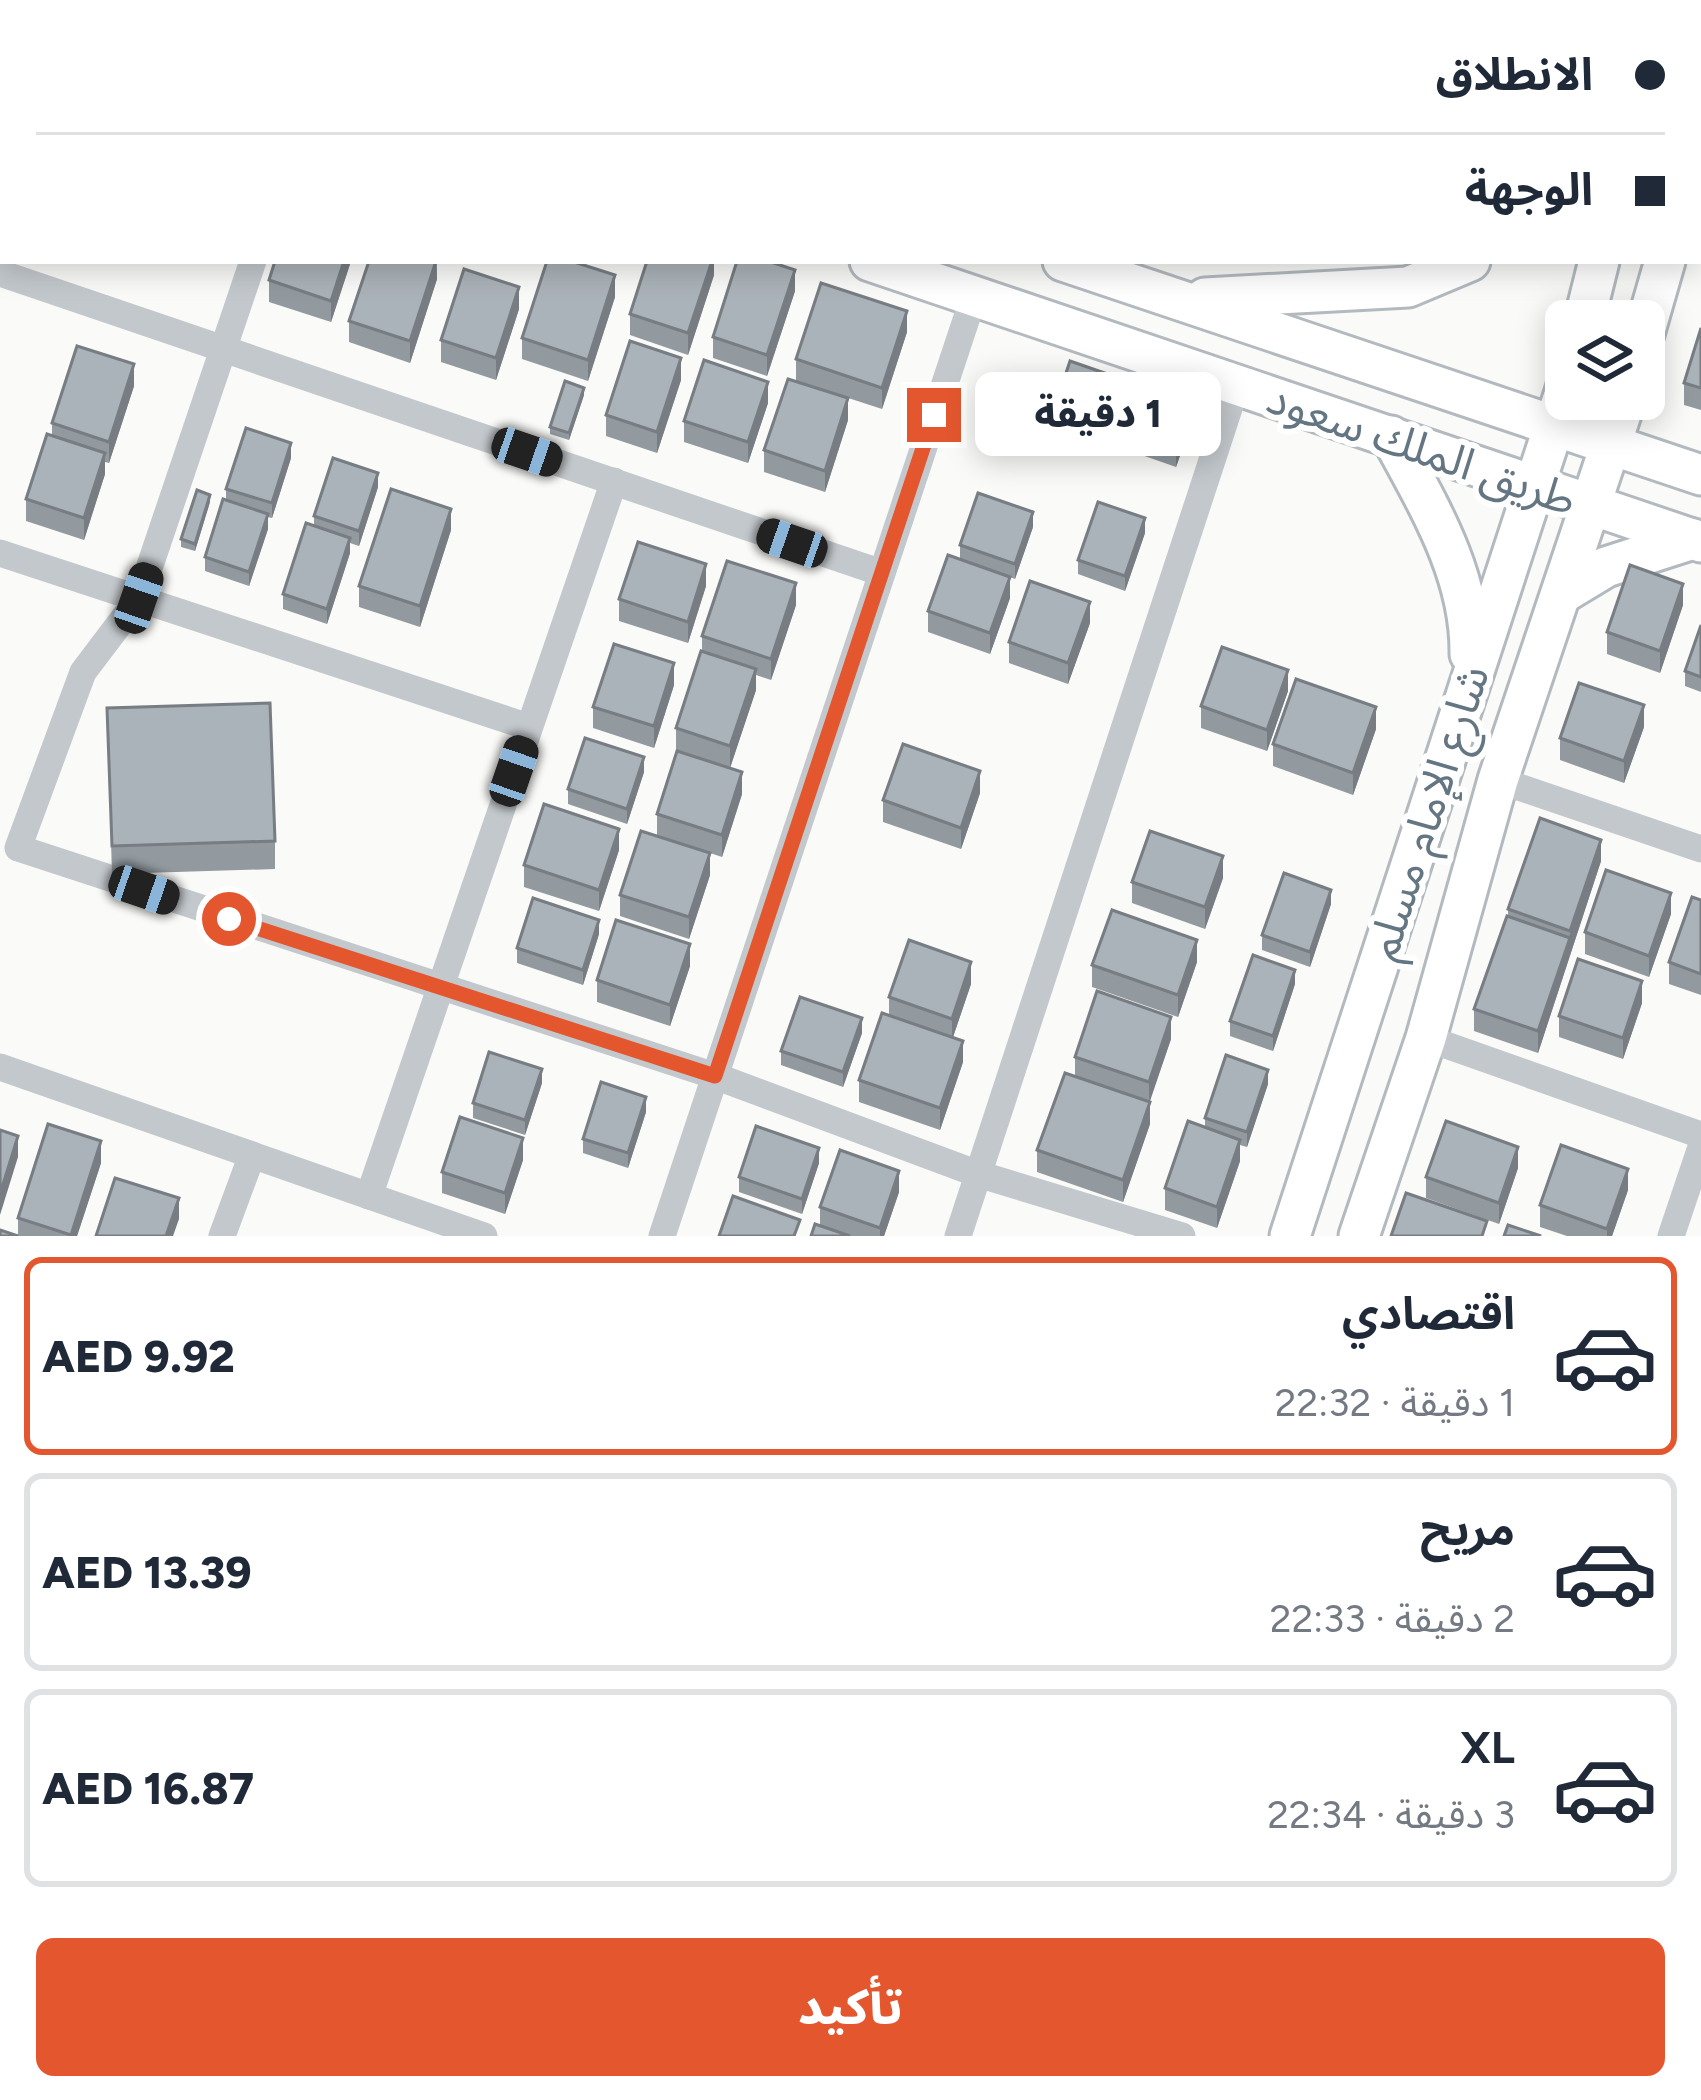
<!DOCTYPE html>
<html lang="ar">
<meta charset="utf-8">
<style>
:root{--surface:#fff;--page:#f6f6f7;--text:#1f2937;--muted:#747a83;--line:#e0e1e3;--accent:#e4572e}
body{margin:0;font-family:Figtree,"Noto Sans Arabic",sans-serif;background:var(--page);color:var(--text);direction:rtl;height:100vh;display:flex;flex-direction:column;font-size:45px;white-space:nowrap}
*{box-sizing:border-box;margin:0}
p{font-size:39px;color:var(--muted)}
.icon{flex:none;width:66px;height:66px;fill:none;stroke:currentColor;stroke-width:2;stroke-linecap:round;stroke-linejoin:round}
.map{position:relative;height:1236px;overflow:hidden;direction:ltr}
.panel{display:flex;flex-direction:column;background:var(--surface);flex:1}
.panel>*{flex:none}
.guide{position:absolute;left:0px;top:0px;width:1701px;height:264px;box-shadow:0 6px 30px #0003;direction:rtl;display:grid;align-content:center;height:264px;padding:0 36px;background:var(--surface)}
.tools{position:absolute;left:1545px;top:300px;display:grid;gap:24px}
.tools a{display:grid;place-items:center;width:120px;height:120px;border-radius:18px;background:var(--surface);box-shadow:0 6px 30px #0003;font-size:60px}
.end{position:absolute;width:54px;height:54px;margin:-27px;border:15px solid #e4572e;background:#fff;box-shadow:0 0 0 6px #fff}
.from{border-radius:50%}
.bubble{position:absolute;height:84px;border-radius:18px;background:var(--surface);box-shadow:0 6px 30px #0003;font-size:39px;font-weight:800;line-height:84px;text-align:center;direction:rtl}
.car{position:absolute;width:36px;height:72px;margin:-36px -18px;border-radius:15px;box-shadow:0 0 9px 3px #0007;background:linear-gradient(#222 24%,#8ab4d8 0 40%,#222 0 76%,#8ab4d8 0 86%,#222 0)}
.guide b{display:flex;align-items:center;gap:42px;height:114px;font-size:45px}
.guide b+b{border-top:3px solid var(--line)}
.guide i{width:30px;height:30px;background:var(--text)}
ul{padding:21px 0 0;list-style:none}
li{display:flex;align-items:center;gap:36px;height:198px;margin:0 24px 18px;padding:0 12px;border:6px solid var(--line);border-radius:18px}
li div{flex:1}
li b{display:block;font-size:45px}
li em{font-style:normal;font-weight:800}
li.current{border-color:var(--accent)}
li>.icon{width:108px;height:108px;stroke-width:1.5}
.button{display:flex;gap:24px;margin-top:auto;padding:24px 36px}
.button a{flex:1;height:138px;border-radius:18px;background:var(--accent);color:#fff;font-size:48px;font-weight:800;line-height:138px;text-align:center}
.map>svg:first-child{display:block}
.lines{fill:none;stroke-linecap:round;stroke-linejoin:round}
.secondary-casing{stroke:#b3babf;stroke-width:45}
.street{stroke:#c3c8cc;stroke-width:27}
.secondary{stroke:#fff;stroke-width:39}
.wall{fill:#929a9f}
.shaded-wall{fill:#777d82}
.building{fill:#aab3b9;stroke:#777d82;stroke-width:3}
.route{stroke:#e4572e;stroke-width:15}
.labels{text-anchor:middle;stroke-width:12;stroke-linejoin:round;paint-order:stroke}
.street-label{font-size:45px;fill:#657683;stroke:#fff}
</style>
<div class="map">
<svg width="1701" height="1236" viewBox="0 0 1701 1236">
<rect width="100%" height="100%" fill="#fafaf8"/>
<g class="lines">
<g class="secondary-casing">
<g id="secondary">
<polyline points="94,0 103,3"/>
<polyline points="287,0 296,3"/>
<polyline points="847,0 857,3"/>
<polyline points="688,3 689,0"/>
<polyline points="1623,3 1624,0"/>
<polyline points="1669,3 1669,0"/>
<polyline points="1698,142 1701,132"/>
<polyline points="870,261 1701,542"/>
<polyline points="1063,261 1701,475"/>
<polyline points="1205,298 1408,287 1470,261"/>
<polyline points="1584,321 1599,261"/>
<polyline points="1644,334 1665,261"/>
<path d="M1391 436C1428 505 1471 574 1470 654"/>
<polyline points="1563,593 1606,567 1693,539"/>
<polyline points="1290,1236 1566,389"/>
<polyline points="1359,1236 1426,1038 1498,780 1626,399"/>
</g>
</g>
<g class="street">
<polyline points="253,261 139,598 83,672 18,848 715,1076 978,1174 1182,1236"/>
<polyline points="0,273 882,573"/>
<polyline points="0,553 529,727"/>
<polyline points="1498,780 1701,849"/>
<polyline points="1426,1038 1701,1135"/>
<polyline points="0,1067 484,1236"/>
<polyline points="369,1196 614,481"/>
<polyline points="222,1236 252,1155"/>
<polyline points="662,1236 974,296"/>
<polyline points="958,1236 1237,384"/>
<polyline points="1671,1236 1701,1147"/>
</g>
<use href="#secondary" class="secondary"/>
</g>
<g class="wall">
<polygon points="0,117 3,118 3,213 0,212"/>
<polygon points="275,261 351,261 331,322 269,302 269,280"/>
<polygon points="437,261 437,279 410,363 349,342 349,321"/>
<polygon points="714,261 714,275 688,355 630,335 630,314"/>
<polygon points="795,291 767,376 713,358 713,337"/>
<polygon points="615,297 588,381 522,359 522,338"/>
<polygon points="519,309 496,380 441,362 441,340"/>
<polygon points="1701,328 1701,410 1684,405 1684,383"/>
<polygon points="907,332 882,409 796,381 796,359"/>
<polygon points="681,380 657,453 606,436 606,415"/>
<polygon points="134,386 109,463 105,462 105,474 84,540 26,521 26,499 52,435 52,423"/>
<polygon points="584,395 569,440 550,434 550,427"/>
<polygon points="768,403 748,463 684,442 684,421"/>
<polygon points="1056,403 1191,425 1176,467 1056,425"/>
<polygon points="848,420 825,492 764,472 764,450"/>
<polygon points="291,458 272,518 268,517 268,529 249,586 205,571 205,557 226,500 226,489"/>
<polygon points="378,487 359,546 350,543 350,553 327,624 283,609 283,594 314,526 314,516"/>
<polygon points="210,502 195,551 181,547 181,539"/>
<polygon points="1033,527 1015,579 1010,577 1010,598 990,654 928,632 928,611 960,559 960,545"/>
<polygon points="451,530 420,627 359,607 359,586"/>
<polygon points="1145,533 1125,591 1078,574 1078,560"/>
<polygon points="706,586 688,643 619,621 619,599"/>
<polygon points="796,605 771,680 756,675 756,690 730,768 676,750 676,728 702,651 702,636"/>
<polygon points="1683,605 1660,673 1607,654 1607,632"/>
<polygon points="1090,623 1068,684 1009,663 1009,642"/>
<polygon points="1701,625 1701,692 1685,686 1685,671"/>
<polygon points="674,685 654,748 593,728 593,707"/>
<polygon points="1288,691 1267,751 1201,728 1201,706"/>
<polygon points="107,708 275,841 275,869 112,874"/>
<polygon points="1644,727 1624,783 1560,760 1560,738"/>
<polygon points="1376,729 1353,795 1273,766 1273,744"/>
<polygon points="644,772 627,824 568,804 568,789"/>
<polygon points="980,793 961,849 883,822 883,800"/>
<polygon points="742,794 722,857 657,835 657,814"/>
<polygon points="619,850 599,911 524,887 524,865"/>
<polygon points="1601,861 1538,1053 1474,1031 1474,1009 1508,916 1508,909"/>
<polygon points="710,875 689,939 620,916 620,895"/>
<polygon points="1223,878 1205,929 1132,903 1132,882"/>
<polygon points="1701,900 1701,995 1669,984 1669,962"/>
<polygon points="1331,904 1310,967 1262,950 1262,935"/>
<polygon points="1671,914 1649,977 1585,954 1585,932"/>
<polygon points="599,934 583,985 517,963 517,948"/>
<polygon points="1197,962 1178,1017 1092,987 1092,965"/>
<polygon points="690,966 670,1026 597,1002 597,980"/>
<polygon points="971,984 953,1037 963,1062 940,1130 859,1102 859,1080 889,1015 889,997"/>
<polygon points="1295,984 1273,1051 1230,1036 1230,1021"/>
<polygon points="1642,1003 1623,1059 1559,1037 1559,1016"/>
<polygon points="862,1033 843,1087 781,1065 781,1051"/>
<polygon points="1171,1039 1149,1102 1150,1124 1123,1202 1037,1172 1037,1150 1075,1076 1075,1057"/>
<polygon points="542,1083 525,1135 473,1118 473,1103"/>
<polygon points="1268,1084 1247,1147 1240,1145 1240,1161 1217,1228 1165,1210 1165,1188 1205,1128 1205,1118"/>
<polygon points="646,1112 628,1168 583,1153 583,1139"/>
<polygon points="523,1160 505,1214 442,1193 442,1172"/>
<polygon points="101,1163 77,1236 18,1236 18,1218"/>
<polygon points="819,1163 802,1214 739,1192 739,1177"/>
<polygon points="1518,1168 1499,1224 1426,1198 1426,1177"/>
<polygon points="1628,1190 1612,1236 1567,1236 1540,1227 1540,1205"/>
<polygon points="899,1192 884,1236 811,1236 820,1225 820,1207"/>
</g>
<g class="shaded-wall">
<polygon points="344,261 351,261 331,322 331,301"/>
<polygon points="436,261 437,279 410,363 410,341"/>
<polygon points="712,261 714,261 714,275 688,355 688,333"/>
<polygon points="795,270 795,291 767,376 767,355"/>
<polygon points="615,275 615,297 588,381 588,360"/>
<polygon points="519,287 519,309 496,380 496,358"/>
<polygon points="907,311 907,332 882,409 882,388"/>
<polygon points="681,358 681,380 657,453 657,432"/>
<polygon points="134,364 134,386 109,463 109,442"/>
<polygon points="768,382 768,403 748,463 748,442"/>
<polygon points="584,388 584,395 569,440 569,433"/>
<polygon points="848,398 848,420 825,492 825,471"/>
<polygon points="1191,403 1191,425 1176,467 1176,446"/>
<polygon points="291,443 291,458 272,518 272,503"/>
<polygon points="105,453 105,474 84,540 84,518"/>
<polygon points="378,473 378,487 359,546 359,531"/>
<polygon points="210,495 210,502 195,551 195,544"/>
<polygon points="451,509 451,530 420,627 420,606"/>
<polygon points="1033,512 1033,527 1015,579 1015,564"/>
<polygon points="268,514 268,529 249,586 249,572"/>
<polygon points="1145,518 1145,533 1125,591 1125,576"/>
<polygon points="350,538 350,553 327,624 327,609"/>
<polygon points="706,564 706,586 688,643 688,622"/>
<polygon points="1010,577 1010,598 990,654 990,633"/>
<polygon points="796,583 796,605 771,680 771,659"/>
<polygon points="1683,584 1683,605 1660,673 1660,651"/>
<polygon points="1090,602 1090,623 1068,684 1068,663"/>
<polygon points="674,663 674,685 654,748 654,726"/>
<polygon points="756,669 756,690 730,768 730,746"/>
<polygon points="1288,670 1288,691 1267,751 1267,730"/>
<polygon points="1644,705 1644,727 1624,783 1624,761"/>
<polygon points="1376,707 1376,729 1353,795 1353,773"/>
<polygon points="644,757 644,772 627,824 627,809"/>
<polygon points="980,771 980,793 961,849 961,828"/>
<polygon points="742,772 742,794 722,857 722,835"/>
<polygon points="619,829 619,850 599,911 599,890"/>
<polygon points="1601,840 1601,861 1538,1053 1538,1031"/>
<polygon points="710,853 710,875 689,939 689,917"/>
<polygon points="1223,856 1223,878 1205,929 1205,907"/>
<polygon points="1331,890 1331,904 1310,967 1310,952"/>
<polygon points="1671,893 1671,914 1649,977 1649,956"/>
<polygon points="599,920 599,934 583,985 583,970"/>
<polygon points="1197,940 1197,962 1178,1017 1178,995"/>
<polygon points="690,944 690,966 670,1026 670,1005"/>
<polygon points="971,962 971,984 952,1040 952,1019"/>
<polygon points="1295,970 1295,984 1273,1051 1273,1036"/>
<polygon points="1642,981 1642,1003 1623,1059 1623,1038"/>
<polygon points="1171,1017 1171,1039 1149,1104 1149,1082"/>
<polygon points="862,1018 862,1033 843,1087 843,1072"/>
<polygon points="963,1041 963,1062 940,1130 940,1108"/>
<polygon points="542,1069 542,1083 525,1135 525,1120"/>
<polygon points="1268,1070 1268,1084 1247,1147 1247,1132"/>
<polygon points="646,1097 646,1112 628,1168 628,1153"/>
<polygon points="1150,1102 1150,1124 1123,1202 1123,1180"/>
<polygon points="18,1136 18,1157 0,1215 0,1194"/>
<polygon points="523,1138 523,1160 505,1214 505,1193"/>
<polygon points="1240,1140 1240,1161 1217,1228 1217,1207"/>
<polygon points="101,1141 101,1163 77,1236 71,1236"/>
<polygon points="1518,1147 1518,1168 1499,1224 1499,1203"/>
<polygon points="819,1148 819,1163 802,1214 802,1199"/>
<polygon points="1628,1169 1628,1190 1612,1236 1607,1236 1607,1229"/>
<polygon points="899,1171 899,1192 884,1236 880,1236 880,1228"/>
<polygon points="179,1198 179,1219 173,1236 166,1236"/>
</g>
<g class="building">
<polygon points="3,29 3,54 0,53 0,38"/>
<polygon points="0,117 3,118 3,192 0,191"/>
<polygon points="275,261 344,261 331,301 269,280"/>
<polygon points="369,261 436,261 410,341 349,321"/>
<polygon points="547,261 571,261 615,275 588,360 522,338"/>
<polygon points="647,261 712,261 688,333 630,314"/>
<polygon points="737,261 768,261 795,270 767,355 713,337"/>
<polygon points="464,269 519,287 496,358 441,340"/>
<polygon points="821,283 907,311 882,388 796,359"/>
<polygon points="1701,328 1701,388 1684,383"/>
<polygon points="630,341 681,358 657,432 606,415"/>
<polygon points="77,346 134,364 109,442 52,423"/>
<polygon points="704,360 768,382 748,442 684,421"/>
<polygon points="1070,361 1191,403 1176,446 1056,403"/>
<polygon points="788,379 848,398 825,471 764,450"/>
<polygon points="565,381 584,388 569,433 550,427"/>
<polygon points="246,428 291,443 272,503 226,489"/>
<polygon points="47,434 105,453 84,518 26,499"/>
<polygon points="333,458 378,473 359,531 314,516"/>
<polygon points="391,489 451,509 420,606 359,586"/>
<polygon points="197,490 210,495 195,544 181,539"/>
<polygon points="978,493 1033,512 1015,564 960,545"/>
<polygon points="223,499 268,514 249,572 205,557"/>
<polygon points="1098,502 1145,518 1125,576 1078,560"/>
<polygon points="306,523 350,538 327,609 283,594"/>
<polygon points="638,542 706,564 688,622 619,599"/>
<polygon points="948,555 1010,577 990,633 928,611"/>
<polygon points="727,561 796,583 771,659 702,636"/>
<polygon points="1630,565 1683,584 1660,651 1607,632"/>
<polygon points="1030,581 1090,602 1068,663 1009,642"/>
<polygon points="1701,625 1701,677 1685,671"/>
<polygon points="614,644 674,663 654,726 593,707"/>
<polygon points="1222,647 1288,670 1267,730 1201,706"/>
<polygon points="701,651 756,669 730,746 676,728"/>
<polygon points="1296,679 1376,707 1353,773 1273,744"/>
<polygon points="1579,683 1644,705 1624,761 1560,738"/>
<polygon points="270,703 275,841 112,846 107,708"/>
<polygon points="585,738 644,757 627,809 568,789"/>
<polygon points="903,744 980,771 961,828 883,800"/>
<polygon points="677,751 742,772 722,835 657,814"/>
<polygon points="544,804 619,829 599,890 524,865"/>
<polygon points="1540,818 1601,840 1570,931 1508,909"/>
<polygon points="641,831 710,853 689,917 620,895"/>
<polygon points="1150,831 1223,856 1205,907 1132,882"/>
<polygon points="1606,870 1671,893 1649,956 1585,932"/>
<polygon points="1284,873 1331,890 1310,952 1262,935"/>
<polygon points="1692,897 1701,900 1701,974 1669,962"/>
<polygon points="533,898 599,920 583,970 517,948"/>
<polygon points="1112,910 1197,940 1178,995 1092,965"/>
<polygon points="1507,916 1570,938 1538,1031 1474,1009"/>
<polygon points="616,920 690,944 670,1005 597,980"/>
<polygon points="909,940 971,962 952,1019 889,997"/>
<polygon points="1253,955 1295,970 1273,1036 1230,1021"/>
<polygon points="1578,959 1642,981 1623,1038 1559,1016"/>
<polygon points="1097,991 1171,1017 1149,1082 1075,1057"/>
<polygon points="800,997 862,1018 843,1072 781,1051"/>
<polygon points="882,1013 963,1041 940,1108 859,1080"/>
<polygon points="489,1052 542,1069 525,1120 473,1103"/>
<polygon points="1226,1055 1268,1070 1247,1132 1205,1118"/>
<polygon points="1065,1073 1150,1102 1123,1180 1037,1150"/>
<polygon points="601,1082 646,1097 628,1153 583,1139"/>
<polygon points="460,1117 523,1138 505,1193 442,1172"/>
<polygon points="1188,1121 1240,1140 1217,1207 1165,1188"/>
<polygon points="1446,1121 1518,1147 1499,1203 1426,1177"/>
<polygon points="48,1124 101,1141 71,1235 18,1218"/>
<polygon points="756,1126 819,1148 802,1199 739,1177"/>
<polygon points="0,1130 18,1136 0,1194"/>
<polygon points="1561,1145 1628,1169 1607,1229 1540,1205"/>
<polygon points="840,1150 899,1171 880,1228 820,1207"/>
<polygon points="115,1178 179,1198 166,1236 96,1236"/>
<polygon points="1406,1193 1487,1221 1482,1236 1391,1236"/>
<polygon points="733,1196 800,1220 794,1236 719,1236"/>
<polygon points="815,1224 850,1236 811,1236"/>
<polygon points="1508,1225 1541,1236 1504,1236"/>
<polygon points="0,1230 18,1236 0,1236"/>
</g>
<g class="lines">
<polyline class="route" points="229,919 715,1076 934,415"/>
</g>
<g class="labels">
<g class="street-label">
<text transform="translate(1422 448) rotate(19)" y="16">طريق الملك سعود</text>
<text transform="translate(1427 812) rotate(-72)" y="16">شارع الإمام مسلم</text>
</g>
</g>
</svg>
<div class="tools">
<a><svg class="icon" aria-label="layers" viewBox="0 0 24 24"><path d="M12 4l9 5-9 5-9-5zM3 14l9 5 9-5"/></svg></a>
</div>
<i class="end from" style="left:229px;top:919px"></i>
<i class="end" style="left:934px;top:415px"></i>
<div class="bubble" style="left:975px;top:372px;width:246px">1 دقيقة</div>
<i class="car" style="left:527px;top:452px;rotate:109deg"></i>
<i class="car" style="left:792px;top:543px;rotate:289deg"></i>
<i class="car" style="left:139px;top:598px;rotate:19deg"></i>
<i class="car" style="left:514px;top:771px;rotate:19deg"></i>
<i class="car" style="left:144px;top:890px;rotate:109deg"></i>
<div class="guide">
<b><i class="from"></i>الانطلاق</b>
<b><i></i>الوجهة</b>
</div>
</div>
<section class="panel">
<ul>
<li class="current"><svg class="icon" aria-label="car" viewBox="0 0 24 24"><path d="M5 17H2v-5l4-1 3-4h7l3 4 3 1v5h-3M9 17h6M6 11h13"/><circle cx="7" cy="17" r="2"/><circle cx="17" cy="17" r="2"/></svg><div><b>اقتصادي</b><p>1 دقيقة · 22:32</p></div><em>AED 9.92</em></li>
<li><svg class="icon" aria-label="car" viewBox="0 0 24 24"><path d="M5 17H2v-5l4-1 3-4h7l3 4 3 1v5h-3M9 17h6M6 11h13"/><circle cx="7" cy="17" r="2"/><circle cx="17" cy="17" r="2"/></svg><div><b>مريح</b><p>2 دقيقة · 22:33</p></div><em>AED 13.39</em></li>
<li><svg class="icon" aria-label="car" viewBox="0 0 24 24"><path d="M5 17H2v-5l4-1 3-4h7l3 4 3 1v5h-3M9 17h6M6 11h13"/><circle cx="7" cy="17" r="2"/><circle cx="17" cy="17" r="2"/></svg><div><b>XL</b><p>3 دقيقة · 22:34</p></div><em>AED 16.87</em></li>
</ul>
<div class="button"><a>تأكيد</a></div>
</section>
